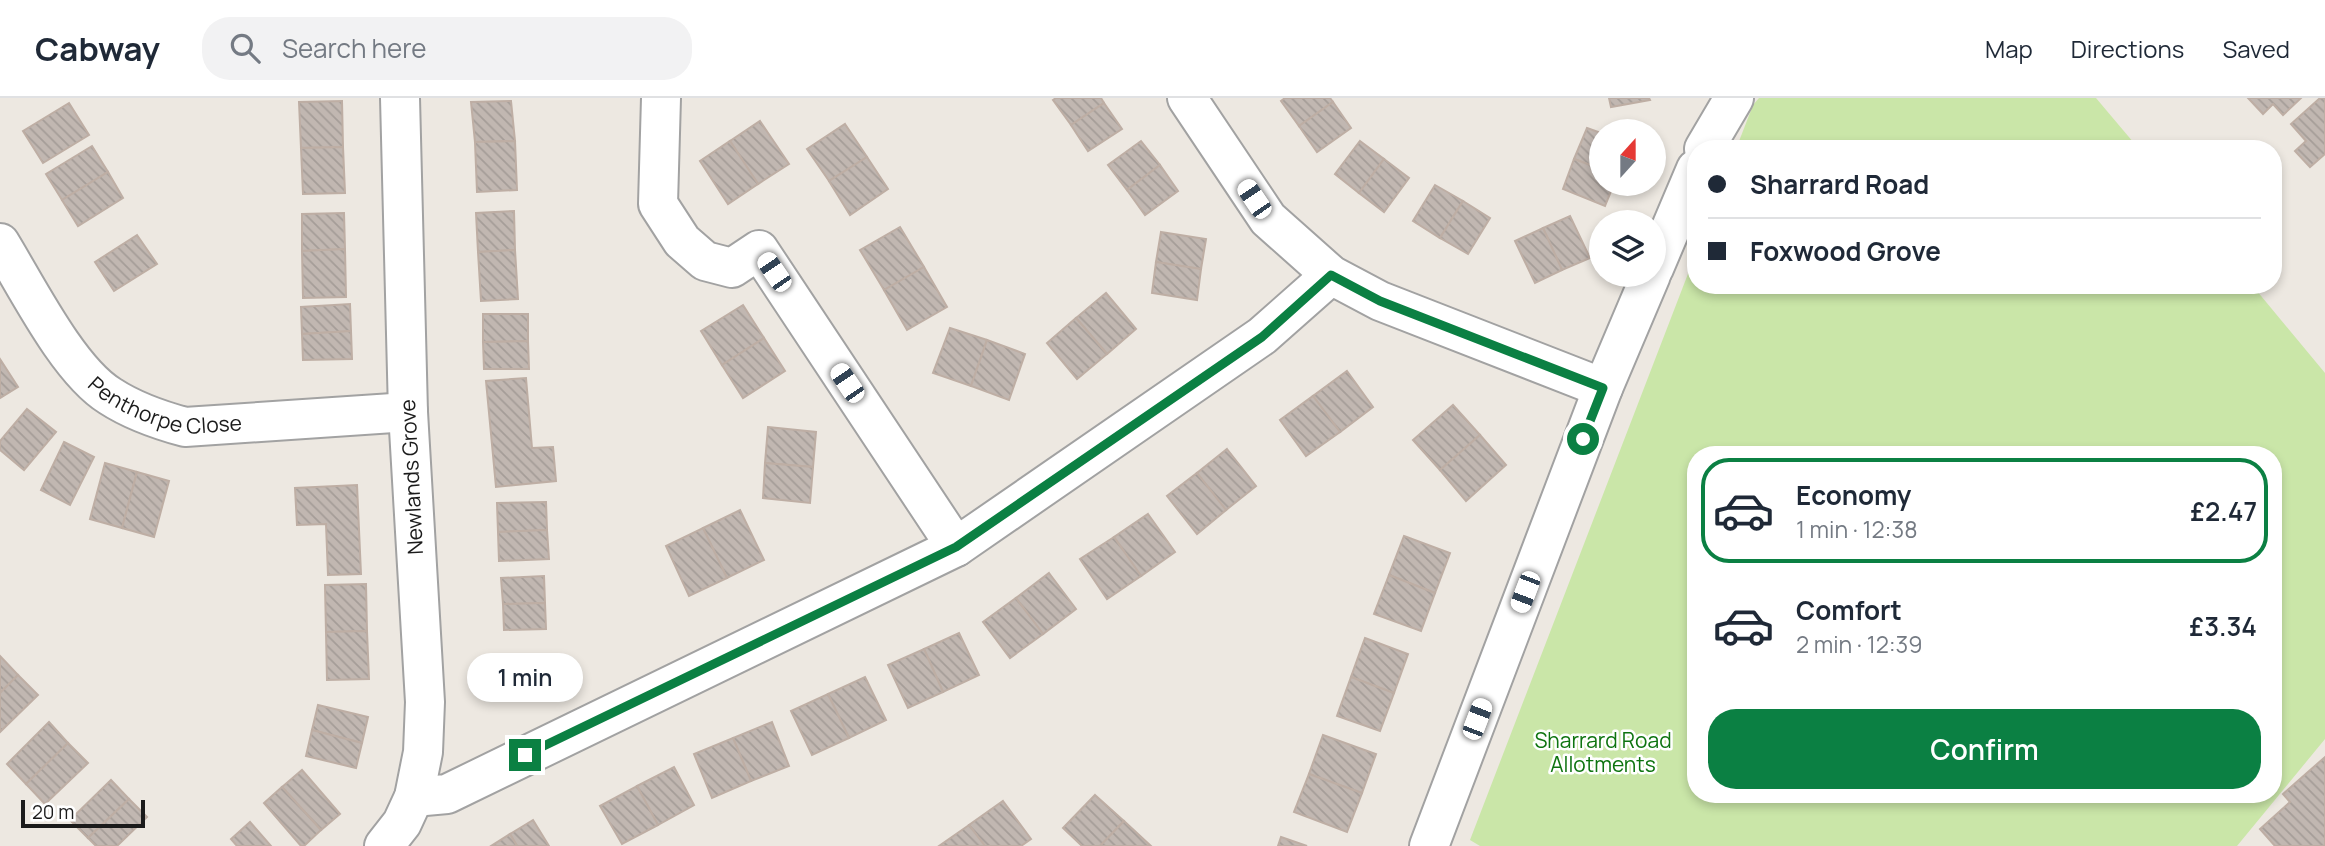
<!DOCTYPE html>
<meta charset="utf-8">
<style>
:root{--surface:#fff;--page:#f2f2f3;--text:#1f2937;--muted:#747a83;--line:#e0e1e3;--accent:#0b8043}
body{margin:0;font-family:Manrope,sans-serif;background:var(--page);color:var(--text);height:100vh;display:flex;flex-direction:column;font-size:26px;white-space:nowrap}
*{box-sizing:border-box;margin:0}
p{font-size:23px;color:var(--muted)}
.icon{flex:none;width:38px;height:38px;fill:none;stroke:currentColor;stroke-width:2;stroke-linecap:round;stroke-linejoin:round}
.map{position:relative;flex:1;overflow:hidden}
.details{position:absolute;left:1687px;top:348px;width:595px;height:357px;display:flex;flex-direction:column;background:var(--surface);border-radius:28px;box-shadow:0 4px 10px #0003}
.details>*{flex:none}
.top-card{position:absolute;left:1687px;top:42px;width:595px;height:154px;border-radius:28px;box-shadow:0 4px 10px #0003;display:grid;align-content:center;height:154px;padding:0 21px;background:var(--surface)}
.needle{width:46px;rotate:21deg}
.buttons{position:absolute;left:1589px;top:21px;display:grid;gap:14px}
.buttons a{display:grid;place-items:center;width:77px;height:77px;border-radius:50%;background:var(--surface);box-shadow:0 4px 10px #0003;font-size:35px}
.scale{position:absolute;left:21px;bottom:18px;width:124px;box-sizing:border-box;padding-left:7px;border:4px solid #1b1b1b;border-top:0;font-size:19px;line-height:24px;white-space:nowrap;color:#1b1b1b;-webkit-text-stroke:5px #fff;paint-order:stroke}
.end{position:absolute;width:32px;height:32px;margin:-16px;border:9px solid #0b8043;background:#fff;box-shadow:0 0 0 4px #fff}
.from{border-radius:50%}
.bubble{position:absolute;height:49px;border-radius:24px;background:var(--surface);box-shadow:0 4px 10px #0003;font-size:23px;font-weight:600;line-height:49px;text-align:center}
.car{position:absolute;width:21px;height:42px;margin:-21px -10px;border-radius:9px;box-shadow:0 0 5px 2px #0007;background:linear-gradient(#fff 24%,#345 0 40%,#fff 0 76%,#345 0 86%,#fff 0)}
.top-card b{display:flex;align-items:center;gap:24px;height:66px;font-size:26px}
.top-card b+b{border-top:2px solid var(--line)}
.top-card i{width:18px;height:18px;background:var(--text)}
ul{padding:12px 0 0;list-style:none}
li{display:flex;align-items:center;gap:21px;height:105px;margin:0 14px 10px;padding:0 7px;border:4px solid transparent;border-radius:28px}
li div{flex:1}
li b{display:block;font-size:26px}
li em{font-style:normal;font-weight:600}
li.current{border-color:var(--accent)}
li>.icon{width:63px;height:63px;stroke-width:1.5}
.action{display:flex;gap:14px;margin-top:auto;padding:14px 21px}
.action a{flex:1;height:80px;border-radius:28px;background:var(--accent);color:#fff;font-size:28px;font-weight:600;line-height:80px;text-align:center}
header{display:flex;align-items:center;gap:42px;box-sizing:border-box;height:98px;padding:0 35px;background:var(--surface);border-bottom:2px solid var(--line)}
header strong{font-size:33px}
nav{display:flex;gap:38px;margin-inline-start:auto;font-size:24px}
.search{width:490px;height:63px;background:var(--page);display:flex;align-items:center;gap:18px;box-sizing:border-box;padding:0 24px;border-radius:28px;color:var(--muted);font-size:26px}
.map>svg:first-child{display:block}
.garden{fill:#cae6a8;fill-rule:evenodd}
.building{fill:url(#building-back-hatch);stroke:#beaea4;stroke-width:2}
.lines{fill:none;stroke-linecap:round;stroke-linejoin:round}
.minor-casing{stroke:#a2a2a2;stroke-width:42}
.minor{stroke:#fff;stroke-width:38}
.route{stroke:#0b8043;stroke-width:9}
.labels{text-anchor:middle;stroke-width:5;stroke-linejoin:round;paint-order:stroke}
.street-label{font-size:21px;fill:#1b1b1b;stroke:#fff}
.park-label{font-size:21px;fill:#0e7410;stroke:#fff}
</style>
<header>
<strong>Cabway</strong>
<div class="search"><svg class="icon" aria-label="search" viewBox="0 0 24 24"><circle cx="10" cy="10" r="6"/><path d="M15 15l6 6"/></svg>Search here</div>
<nav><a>Map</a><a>Directions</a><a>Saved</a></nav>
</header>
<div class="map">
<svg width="2325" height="748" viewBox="0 0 2325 748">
<defs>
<pattern id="building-back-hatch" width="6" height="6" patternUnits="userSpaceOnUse" patternTransform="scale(1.75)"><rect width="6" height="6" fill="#c1b7b1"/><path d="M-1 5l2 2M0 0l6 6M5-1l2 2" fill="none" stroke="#a59d98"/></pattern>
</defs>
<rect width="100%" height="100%" fill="#ede8e1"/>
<g class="garden">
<polygon points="1759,0 2096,0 2139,51 1736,51 1753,7"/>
<path d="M1696 155V187H2252L2325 275V641L2237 748H1480L1470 742ZM1696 357H2273V696H1696Z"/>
</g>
<g class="building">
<polygon points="1056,0 1101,0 1104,5 1071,27 1053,2"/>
<polygon points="1285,0 1330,0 1333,4 1299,28 1281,3"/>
<polygon points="1609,0 1649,0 1650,2 1611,9"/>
<polygon points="2248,0 2301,0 2283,17 2273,6 2263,16"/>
<polygon points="2320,0 2325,0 2325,56 2310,69 2295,53 2306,43 2291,26"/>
<polygon points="342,3 343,49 301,50 299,4"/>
<polygon points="511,3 515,43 475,44 471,4"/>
<polygon points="1333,4 1351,30 1317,54 1299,28"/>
<polygon points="69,5 89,37 43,65 23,33"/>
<polygon points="1104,5 1122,31 1088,53 1071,27"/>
<polygon points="760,23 789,66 758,86 730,43"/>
<polygon points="845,26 867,59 829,83 807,51"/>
<polygon points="1587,30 1601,35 1601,71 1574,61"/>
<polygon points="515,43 517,92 477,94 475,44"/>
<polygon points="730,43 758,86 728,106 700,63"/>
<polygon points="1141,43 1160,67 1127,92 1108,67"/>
<polygon points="1360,43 1384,61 1359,95 1335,76"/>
<polygon points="92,48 108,74 62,102 46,76"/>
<polygon points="343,49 345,95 303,96 301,50"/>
<polygon points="867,59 888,91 850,117 829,83"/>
<polygon points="1384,61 1409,80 1384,114 1359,95"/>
<polygon points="1574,61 1601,71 1601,86 1614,86 1605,108 1563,91"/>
<polygon points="1160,67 1178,93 1145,117 1127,92"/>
<polygon points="108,74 123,100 78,128 62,102"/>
<polygon points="1435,87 1463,103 1440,140 1413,123"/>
<polygon points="1463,103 1490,120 1468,156 1440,140"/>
<polygon points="514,113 515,152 478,154 476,115"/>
<polygon points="344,115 345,151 302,153 302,116"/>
<polygon points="1570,118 1590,160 1562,172 1543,130"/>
<polygon points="900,129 924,169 884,192 860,152"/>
<polygon points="1543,130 1562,172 1535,185 1515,143"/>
<polygon points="1161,134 1206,141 1201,171 1156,164"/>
<polygon points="137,137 157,166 114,193 95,164"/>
<polygon points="345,151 346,199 303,200 302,153"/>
<polygon points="515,152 518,201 481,203 478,154"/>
<polygon points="1156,164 1201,171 1197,202 1152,195"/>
<polygon points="924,169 947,209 907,232 884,192"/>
<polygon points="1106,195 1136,231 1107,256 1076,220"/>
<polygon points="350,206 351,233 302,236 301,209"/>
<polygon points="743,207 764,240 722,267 701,233"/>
<polygon points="483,216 528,216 528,243 483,244"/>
<polygon points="1076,220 1107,256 1077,281 1047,245"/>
<polygon points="950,230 987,242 971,288 933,275"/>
<polygon points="351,233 352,261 303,262 302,236"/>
<polygon points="764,240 785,273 743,300 722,267"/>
<polygon points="987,242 1025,256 1009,302 971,288"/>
<polygon points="528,243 529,271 484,271 483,244"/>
<polygon points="0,261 18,289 0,300"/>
<polygon points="1347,273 1373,309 1340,334 1313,298"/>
<polygon points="526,280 532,350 553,349 556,383 496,389 486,283"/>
<polygon points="1313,298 1340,334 1306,358 1280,322"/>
<polygon points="1453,307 1480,337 1440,372 1413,342"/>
<polygon points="27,311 56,334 24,372 0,352 0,343"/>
<polygon points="768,329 816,334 813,369 765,365"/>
<polygon points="1480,337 1506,367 1466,403 1440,372"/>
<polygon points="64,344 94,359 70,407 41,392"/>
<polygon points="1227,351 1256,388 1226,412 1197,375"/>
<polygon points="105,365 137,374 122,430 90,421"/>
<polygon points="765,365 813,369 810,405 763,400"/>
<polygon points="137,374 169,383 154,439 122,430"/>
<polygon points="1197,375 1226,412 1197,436 1167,398"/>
<polygon points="357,387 361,476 328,477 326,426 297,427 295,390"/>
<polygon points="546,404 547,432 498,434 497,405"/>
<polygon points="740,412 764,462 727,480 703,430"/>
<polygon points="1148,416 1175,454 1141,478 1114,439"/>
<polygon points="703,430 727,480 689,498 666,448"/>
<polygon points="547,432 549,461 499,463 498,434"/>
<polygon points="1404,438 1450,455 1435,495 1389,477"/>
<polygon points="1114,439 1141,478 1107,501 1080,461"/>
<polygon points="1049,475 1076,511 1043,536 1016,500"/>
<polygon points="1389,477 1435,495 1421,533 1374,516"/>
<polygon points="544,478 545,505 503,506 501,480"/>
<polygon points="366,486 367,533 326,534 325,487"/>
<polygon points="1016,500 1043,536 1010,560 983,524"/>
<polygon points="545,505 546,531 504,532 503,506"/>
<polygon points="367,533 369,581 327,582 326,534"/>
<polygon points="959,535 979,577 943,594 924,551"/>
<polygon points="1365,540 1408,556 1394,595 1351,579"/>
<polygon points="924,551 943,594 908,610 888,567"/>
<polygon points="0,558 18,577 0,595"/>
<polygon points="18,577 38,597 0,634 0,595"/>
<polygon points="865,579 886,622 849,640 828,596"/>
<polygon points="1351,579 1394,595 1380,633 1337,618"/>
<polygon points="828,596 849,640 812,657 791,613"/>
<polygon points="318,607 368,619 362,645 312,632"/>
<polygon points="49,624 68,645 26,686 7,666"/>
<polygon points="772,624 789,668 751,683 733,640"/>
<polygon points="312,632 362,645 356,670 306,658"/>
<polygon points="1323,637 1376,656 1362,695 1309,676"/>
<polygon points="733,640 751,683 712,700 694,656"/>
<polygon points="68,645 88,665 45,706 26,686"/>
<polygon points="2325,659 2325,748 2275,748 2260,731 2290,704 2283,696"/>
<polygon points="674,669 694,707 658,727 637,688"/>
<polygon points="302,672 340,716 321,732 282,689"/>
<polygon points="1309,676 1362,695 1347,734 1294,714"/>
<polygon points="111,682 129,701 88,740 70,722"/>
<polygon points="637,688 658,727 622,746 600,708"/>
<polygon points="282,689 321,732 304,748 301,748 264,705"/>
<polygon points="1095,697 1124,723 1100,748 1082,748 1063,730"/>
<polygon points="129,701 147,719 117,748 96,748 88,740"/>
<polygon points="1003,703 1031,741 1021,748 985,748 969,727"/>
<polygon points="533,722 549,748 517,748 510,736"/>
<polygon points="1124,723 1151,748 1100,748"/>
<polygon points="250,724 271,748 237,748 231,741"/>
<polygon points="969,727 985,748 939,748"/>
<polygon points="510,736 517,748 491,748"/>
<polygon points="1281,739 1307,748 1278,748"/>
</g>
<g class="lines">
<g class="minor-casing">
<g id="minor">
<polyline points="661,0 658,106 682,143 705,163 732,170 759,152 956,449"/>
<polyline points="1187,0 1268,121 1331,177 1380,203 1603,290"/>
<polyline points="1704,51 1734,0"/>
<path id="s1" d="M0 145C27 189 68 272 110 298 133 313 159 322 185 329L408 314"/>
<polyline points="1654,170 1696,71"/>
<polyline points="414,699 447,696 956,449 1262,238 1331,177"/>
<polyline points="384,748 402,725 414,699 423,654 425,604 408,314 400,0"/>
<polyline points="1429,748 1603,290 1651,177"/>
</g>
</g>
<use href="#minor" class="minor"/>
</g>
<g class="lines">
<polyline class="route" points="525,657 956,449 1262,239 1331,177 1380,203 1603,290 1583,341"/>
</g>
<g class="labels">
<g class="street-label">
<text dy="7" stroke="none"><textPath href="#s1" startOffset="247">Penthorpe Close</textPath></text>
<text transform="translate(412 379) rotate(-93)" y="7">Newlands Grove</text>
</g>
<g class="park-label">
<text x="1603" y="650">Sharrard Road<tspan x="1603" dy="24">Allotments</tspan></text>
</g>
</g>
</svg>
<div class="buttons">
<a><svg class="needle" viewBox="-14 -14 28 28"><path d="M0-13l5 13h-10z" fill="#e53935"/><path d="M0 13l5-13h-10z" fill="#747a83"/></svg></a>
<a><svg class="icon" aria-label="layers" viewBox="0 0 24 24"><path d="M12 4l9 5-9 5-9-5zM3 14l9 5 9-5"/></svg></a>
</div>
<div class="scale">20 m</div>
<i class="end from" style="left:1583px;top:341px"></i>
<i class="end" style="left:525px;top:657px"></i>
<div class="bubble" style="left:467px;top:555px;width:116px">1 min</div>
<i class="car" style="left:1254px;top:101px;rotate:326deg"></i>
<i class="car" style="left:774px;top:174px;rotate:326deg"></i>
<i class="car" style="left:847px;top:285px;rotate:326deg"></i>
<i class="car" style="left:1525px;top:494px;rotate:201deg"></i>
<i class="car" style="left:1477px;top:621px;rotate:21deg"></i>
<div class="top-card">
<b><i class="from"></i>Sharrard Road</b>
<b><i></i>Foxwood Grove</b>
</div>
<section class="details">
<ul>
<li class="current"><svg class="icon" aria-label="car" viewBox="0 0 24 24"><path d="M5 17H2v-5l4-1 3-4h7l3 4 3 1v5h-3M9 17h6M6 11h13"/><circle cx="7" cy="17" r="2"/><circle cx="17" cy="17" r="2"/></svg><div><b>Economy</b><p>1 min · 12:38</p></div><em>£2.47</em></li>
<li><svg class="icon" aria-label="car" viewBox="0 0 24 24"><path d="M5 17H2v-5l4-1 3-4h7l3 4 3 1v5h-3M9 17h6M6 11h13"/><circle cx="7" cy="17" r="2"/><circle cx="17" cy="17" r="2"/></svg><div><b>Comfort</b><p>2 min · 12:39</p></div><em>£3.34</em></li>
</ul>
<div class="action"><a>Confirm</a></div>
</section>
</div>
